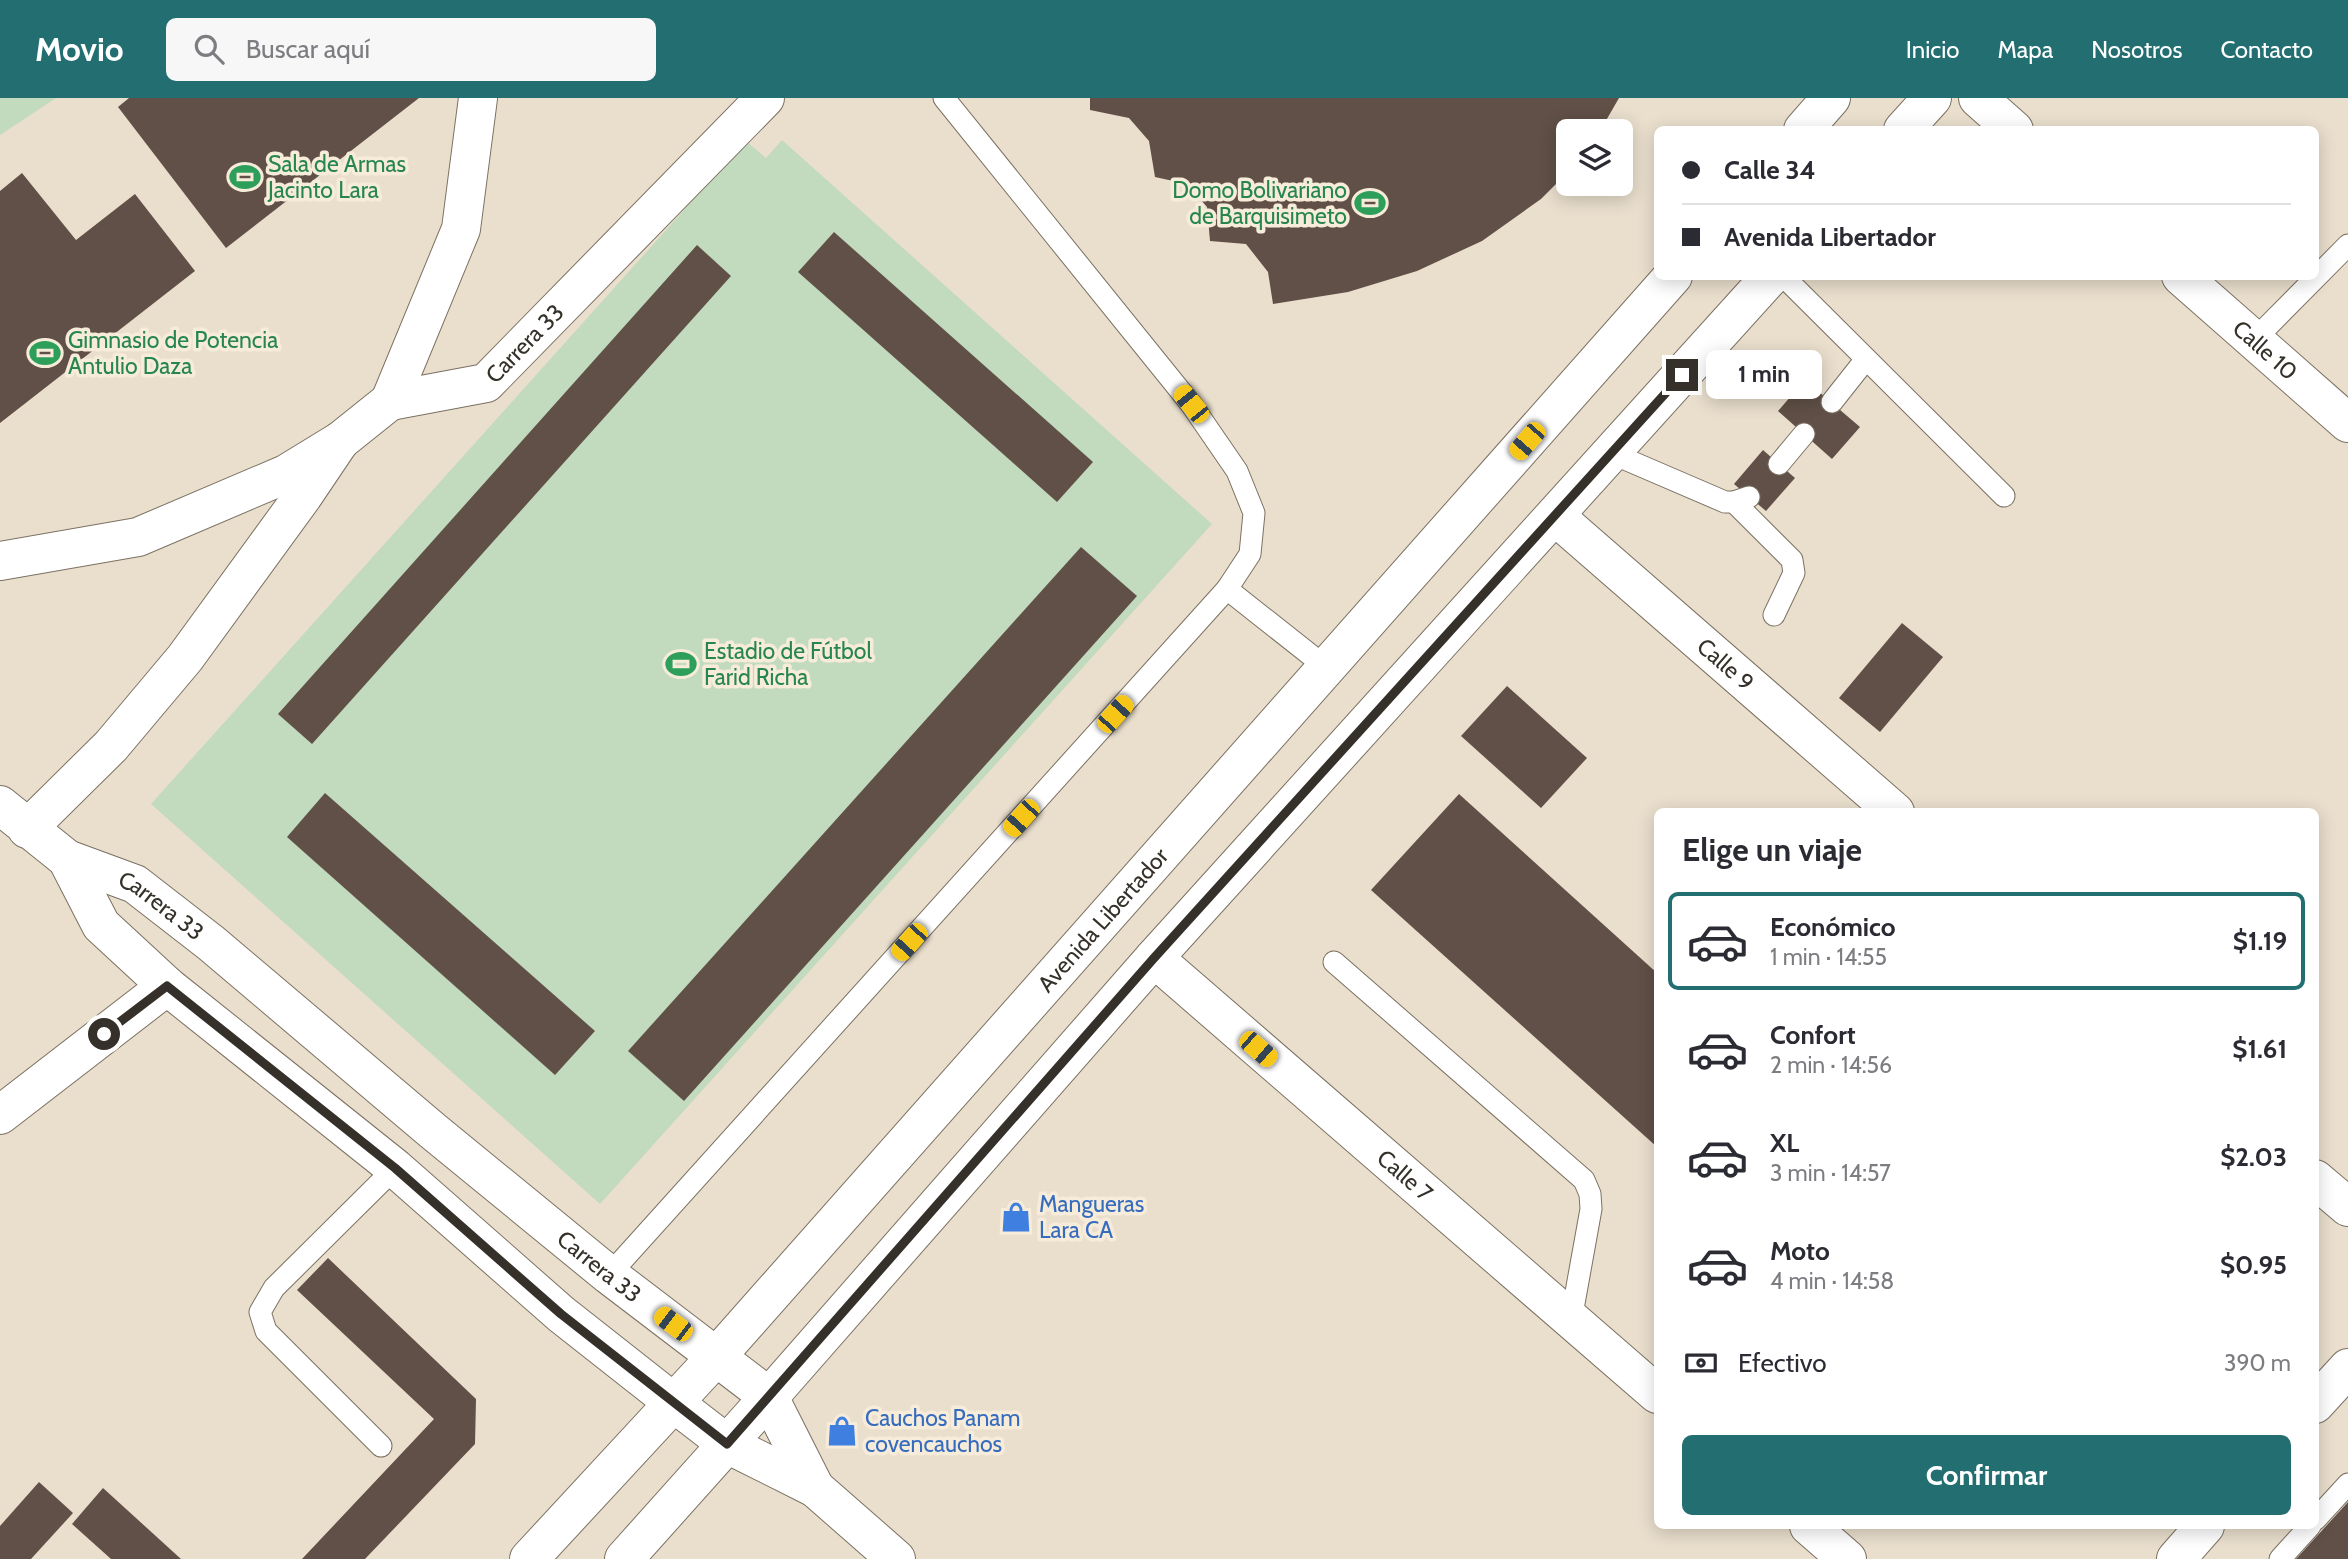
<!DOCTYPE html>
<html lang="es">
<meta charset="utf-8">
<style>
:root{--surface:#fff;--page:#f7f7f7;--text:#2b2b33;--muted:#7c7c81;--line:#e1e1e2;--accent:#226e71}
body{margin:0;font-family:Cabin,sans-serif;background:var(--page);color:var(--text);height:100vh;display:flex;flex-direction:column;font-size:26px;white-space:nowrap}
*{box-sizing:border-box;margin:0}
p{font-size:23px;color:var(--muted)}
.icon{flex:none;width:38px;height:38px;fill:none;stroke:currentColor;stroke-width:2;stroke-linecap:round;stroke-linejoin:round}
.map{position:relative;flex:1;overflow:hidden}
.side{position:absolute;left:1654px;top:710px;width:665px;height:721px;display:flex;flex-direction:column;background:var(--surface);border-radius:10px;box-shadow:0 4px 18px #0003}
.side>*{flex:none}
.top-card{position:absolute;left:1654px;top:28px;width:665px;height:154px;border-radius:10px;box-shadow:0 4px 18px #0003;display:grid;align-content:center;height:154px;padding:0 28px;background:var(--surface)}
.buttons{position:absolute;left:1556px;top:21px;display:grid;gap:14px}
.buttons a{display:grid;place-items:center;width:77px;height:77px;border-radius:10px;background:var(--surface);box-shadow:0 4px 18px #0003;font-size:35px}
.end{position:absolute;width:32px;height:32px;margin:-16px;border:9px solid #35312a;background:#fff;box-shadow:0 0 0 4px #fff}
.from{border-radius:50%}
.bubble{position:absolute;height:49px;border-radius:10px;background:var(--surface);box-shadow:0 4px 18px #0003;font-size:23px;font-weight:700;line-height:49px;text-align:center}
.car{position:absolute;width:21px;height:42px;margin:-21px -10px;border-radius:9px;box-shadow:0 0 5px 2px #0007;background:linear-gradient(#f5c518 24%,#345 0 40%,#f5c518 0 76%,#345 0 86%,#f5c518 0)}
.top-card b{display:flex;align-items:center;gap:24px;height:66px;font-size:26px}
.top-card b+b{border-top:2px solid var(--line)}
.top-card i{width:18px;height:18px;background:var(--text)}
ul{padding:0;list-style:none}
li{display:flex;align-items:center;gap:21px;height:98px;margin:0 14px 10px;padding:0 14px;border:4px solid transparent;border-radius:10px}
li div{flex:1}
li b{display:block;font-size:26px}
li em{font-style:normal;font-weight:700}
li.current{border-color:var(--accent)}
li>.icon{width:63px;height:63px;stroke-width:1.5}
h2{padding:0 28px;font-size:32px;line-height:84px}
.pay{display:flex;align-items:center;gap:18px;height:77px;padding:0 28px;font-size:26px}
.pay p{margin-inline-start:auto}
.action{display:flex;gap:14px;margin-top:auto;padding:14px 28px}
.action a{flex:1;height:80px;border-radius:10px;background:var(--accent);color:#fff;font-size:28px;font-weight:700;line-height:80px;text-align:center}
header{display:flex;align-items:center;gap:42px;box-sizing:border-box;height:98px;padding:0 35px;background:var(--accent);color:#fff}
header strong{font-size:33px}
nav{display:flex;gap:38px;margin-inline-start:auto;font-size:24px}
.search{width:490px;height:63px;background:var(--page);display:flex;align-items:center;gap:18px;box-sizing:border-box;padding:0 24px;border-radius:10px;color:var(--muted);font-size:26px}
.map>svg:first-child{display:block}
.green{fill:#c2dabd}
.building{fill:#605047}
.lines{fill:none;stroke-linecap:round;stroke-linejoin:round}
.service-casing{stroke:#7b7162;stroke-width:23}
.minor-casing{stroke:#7b7162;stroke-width:40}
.primary-casing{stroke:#7b7162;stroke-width:40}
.service{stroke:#fff;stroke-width:21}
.minor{stroke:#fff;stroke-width:38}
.primary{stroke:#fff;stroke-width:38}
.route{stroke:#35312a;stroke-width:9}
.labels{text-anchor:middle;stroke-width:7;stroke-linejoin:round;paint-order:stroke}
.leisure-label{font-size:23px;fill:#27864d;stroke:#f7ecda;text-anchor:start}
.street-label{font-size:23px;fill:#35312a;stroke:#f7ecda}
.shop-label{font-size:23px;fill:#366cbe;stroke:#f7ecda;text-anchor:start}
</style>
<header>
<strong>Movio</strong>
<div class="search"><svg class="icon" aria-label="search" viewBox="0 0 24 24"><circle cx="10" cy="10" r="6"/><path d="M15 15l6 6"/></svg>Buscar aquí</div>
<nav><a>Inicio</a><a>Mapa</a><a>Nosotros</a><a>Contacto</a></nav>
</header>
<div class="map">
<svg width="2348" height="1461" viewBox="0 0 2348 1461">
<rect width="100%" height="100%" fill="#eadfcd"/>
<g class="green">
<polygon points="0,0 56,0 0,37"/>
<polygon points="782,42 1212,426 600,1106 151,706 746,43 766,60"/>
</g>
<g class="building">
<polygon points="129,0 419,0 226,150 118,9"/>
<polygon points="1090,0 1619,0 1600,33 1568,33 1568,74 1541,101 1482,143 1417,173 1348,194 1273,206 1268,174 1246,146 1210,143 1207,109 1187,86 1155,79 1149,43 1129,20 1090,12"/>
<polygon points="22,75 76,142 135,96 195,173 0,325 0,93"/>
<polygon points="834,134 1093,364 1057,404 798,174"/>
<polygon points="697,147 731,178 312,646 278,616"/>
<polygon points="1805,282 1860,329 1832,361 1778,313"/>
<polygon points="1763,352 1795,380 1766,413 1734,386"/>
<polygon points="1081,449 1137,498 684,1003 628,953"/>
<polygon points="1902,525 1943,559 1880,634 1839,600"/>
<polygon points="1507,588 1587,660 1541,710 1461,638"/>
<polygon points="325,695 595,933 555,977 287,739"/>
<polygon points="1459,696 1657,875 1657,1049 1371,792"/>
<polygon points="328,1160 476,1301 475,1346 365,1461 302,1461 434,1321 297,1192"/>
<polygon points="39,1384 73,1415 31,1461 0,1461 0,1428"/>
<polygon points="103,1390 181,1461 111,1461 72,1426"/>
<polygon points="2348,1404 2348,1461 2296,1461"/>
</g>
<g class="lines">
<g class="service-casing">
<g id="service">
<polyline points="1783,178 2004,398"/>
<polyline points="2254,242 2348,147"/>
<polyline points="1832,304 1866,261"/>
<polyline points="1611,355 1725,404 1734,404 1749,399"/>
<polyline points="1779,366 1804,336"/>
<polyline points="1734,404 1792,462 1794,475 1774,517"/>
<polyline points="1227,491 1327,570"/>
<polyline points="1334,864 1584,1082 1590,1096 1591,1111 1571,1222"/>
<polyline points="609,1177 1227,491 1250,456 1254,415 1237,373 1191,306 944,0"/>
<polyline points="381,1348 266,1233 260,1214 274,1190 395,1070"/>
<polyline points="2315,1422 2348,1386"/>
<polyline points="2280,1461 2310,1428"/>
</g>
</g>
<g class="minor-casing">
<g id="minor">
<path id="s1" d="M478 0 461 131 390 303 486 285 765 0"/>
<polyline points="1978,0 2014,32"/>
<path id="s2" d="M2181 178 2348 325"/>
<path id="s3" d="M1555 418 1895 714"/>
<polyline points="0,463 138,439 286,376 340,343 390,303"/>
<path id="s4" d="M0 707 67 761 135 786 211 845 433 1033 609 1177 769 1299 815 1390"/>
<polyline points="27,731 111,648 185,560 303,398 340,343"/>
<polyline points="67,761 101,827 167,888 395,1070 561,1216 674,1305 727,1346 815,1390 896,1461"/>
<path id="s5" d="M1154 860 1657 1296"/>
<polyline points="0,1017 167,888"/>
<polyline points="2315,1081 2348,1109"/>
<polyline points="2315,1306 2348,1270"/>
<polyline points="1809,1428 1847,1461"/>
<polyline points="2176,1461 2205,1428"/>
</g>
</g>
<g class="primary-casing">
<g id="primary">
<polyline points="1803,32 1831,0"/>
<polyline points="1903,32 1932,0"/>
<path id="s6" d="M529 1461 716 1259 1673 178"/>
<polyline points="624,1461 769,1299 1154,860 1771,178"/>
</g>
</g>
<use href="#service" class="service"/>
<use href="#minor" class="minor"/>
<use href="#primary" class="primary"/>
</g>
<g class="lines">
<polyline class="route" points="104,936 167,888 395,1070 561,1216 727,1346 1154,860 1682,277"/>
</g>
<defs>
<g id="stadium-bare" transform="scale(2.415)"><path d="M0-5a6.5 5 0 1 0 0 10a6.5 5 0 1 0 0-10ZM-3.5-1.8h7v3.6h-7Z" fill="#2e9e5b" stroke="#f7ecda" stroke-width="2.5" paint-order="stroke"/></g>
<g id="shop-bare" transform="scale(2.415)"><path d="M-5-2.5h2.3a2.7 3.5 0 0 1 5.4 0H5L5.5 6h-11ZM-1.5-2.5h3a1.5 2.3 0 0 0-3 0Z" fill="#3f7fe0" stroke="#f7ecda" stroke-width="2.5" paint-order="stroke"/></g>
</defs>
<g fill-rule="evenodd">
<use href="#stadium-bare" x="245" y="79"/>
<use href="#stadium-bare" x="1370" y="105"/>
<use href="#stadium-bare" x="45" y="255"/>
<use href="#stadium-bare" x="681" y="566"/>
<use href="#shop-bare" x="1016" y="1119"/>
<use href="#shop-bare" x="842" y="1333"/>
</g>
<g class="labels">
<g class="leisure-label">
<text x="268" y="74">Sala de Armas<tspan x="268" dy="26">Jacinto Lara</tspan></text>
<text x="1347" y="100" text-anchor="end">Domo Bolivariano<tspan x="1347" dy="26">de Barquisimeto</tspan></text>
<text x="68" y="250">Gimnasio de Potencia<tspan x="68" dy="26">Antulio Daza</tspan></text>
<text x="704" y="561">Estadio de Fútbol<tspan x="704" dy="26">Farid Richa</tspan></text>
</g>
<g class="street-label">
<text dy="8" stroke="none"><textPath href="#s1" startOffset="471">Carrera 33</textPath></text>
<text dy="8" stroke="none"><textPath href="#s2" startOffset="112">Calle 10</textPath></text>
<text dy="8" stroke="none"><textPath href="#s3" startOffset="226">Calle 9</textPath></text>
<text dy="8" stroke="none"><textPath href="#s4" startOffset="192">Carrera 33</textPath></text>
<text dy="8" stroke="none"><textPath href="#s6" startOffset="859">Avenida Libertador</textPath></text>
<text dy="8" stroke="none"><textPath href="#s5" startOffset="332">Calle 7</textPath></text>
<text dy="8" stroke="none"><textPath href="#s4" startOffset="760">Carrera 33</textPath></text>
</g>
<g class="shop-label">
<text x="1039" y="1114">Mangueras<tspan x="1039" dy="26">Lara CA</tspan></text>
<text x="865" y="1328">Cauchos Panam<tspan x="865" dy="26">covencauchos</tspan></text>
</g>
</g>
</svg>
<div class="buttons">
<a><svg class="icon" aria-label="layers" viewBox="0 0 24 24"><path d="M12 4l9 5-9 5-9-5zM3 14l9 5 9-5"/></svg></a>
</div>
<i class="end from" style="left:104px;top:936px"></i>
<i class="end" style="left:1682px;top:277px"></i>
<div class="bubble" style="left:1706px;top:252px;width:116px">1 min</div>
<i class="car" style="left:1191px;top:306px;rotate:321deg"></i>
<i class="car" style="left:1527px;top:343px;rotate:221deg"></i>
<i class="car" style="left:1115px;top:616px;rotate:42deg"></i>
<i class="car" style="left:1021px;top:720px;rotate:222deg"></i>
<i class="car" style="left:909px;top:844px;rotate:222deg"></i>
<i class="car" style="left:1258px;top:951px;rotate:131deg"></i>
<i class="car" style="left:673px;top:1226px;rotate:307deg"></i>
<div class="top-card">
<b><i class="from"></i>Calle 34</b>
<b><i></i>Avenida Libertador</b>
</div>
<section class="side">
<h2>Elige un viaje</h2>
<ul>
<li class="current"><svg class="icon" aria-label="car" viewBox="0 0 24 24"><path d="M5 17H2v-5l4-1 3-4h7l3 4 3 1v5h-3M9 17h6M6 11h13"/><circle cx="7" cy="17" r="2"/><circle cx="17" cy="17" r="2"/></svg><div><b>Económico</b><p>1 min · 14:55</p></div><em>$1.19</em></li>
<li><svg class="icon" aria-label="car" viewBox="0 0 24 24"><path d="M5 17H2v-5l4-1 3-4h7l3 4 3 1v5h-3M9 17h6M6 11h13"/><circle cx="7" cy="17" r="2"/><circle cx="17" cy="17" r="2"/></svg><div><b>Confort</b><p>2 min · 14:56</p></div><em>$1.61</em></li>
<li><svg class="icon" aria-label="car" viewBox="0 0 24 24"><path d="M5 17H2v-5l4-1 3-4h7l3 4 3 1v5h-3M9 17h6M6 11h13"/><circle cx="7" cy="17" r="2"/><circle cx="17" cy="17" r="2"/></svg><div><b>XL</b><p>3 min · 14:57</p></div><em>$2.03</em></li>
<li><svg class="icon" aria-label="car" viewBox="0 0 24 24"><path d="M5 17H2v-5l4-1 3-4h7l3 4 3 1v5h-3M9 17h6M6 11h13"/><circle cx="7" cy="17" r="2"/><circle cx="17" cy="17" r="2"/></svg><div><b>Moto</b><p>4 min · 14:58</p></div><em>$0.95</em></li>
</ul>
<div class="pay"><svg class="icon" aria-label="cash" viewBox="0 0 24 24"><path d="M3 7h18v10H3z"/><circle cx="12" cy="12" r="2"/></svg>Efectivo<p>390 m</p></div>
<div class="action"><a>Confirmar</a></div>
</section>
</div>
